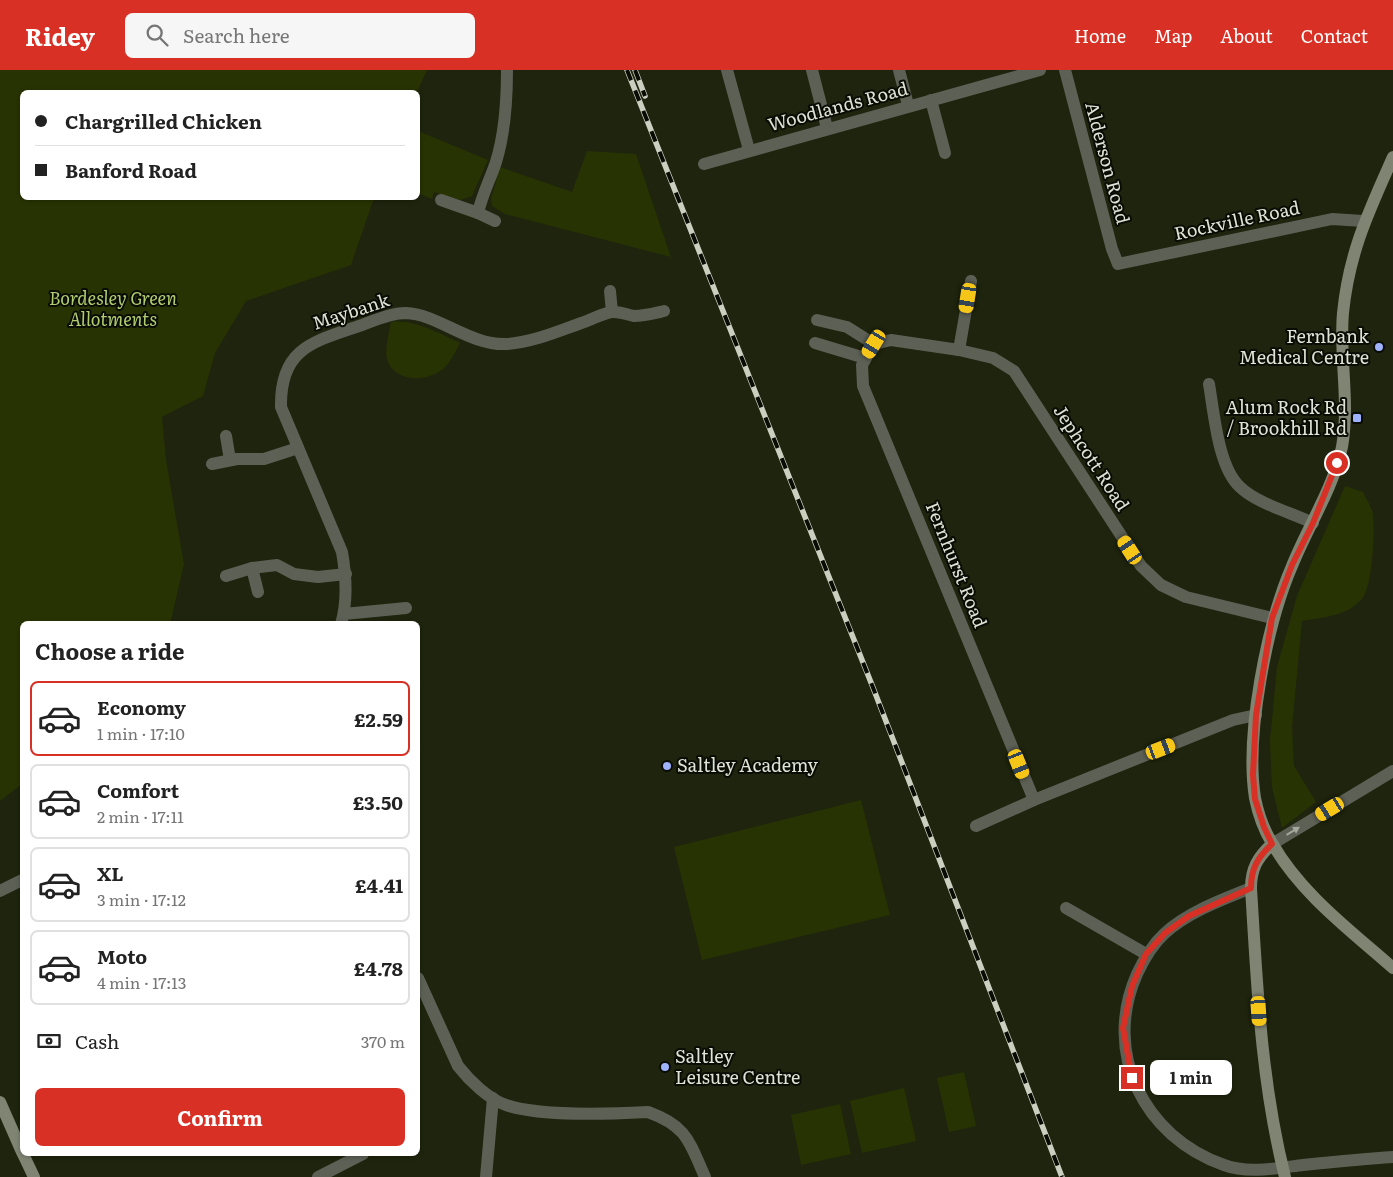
<!DOCTYPE html>
<meta charset="utf-8">
<style>
:root{--surface:#fff;--page:#f6f6f6;--text:#222;--muted:#767676;--line:#e0e0e0;--accent:#d93025}
body{margin:0;font-family:Literata,serif;background:var(--page);color:var(--text);height:100vh;display:flex;flex-direction:column;font-size:19px;white-space:nowrap}
*{box-sizing:border-box;margin:0}
p{font-size:16px;color:var(--muted)}
.icon{flex:none;width:28px;height:28px;fill:none;stroke:currentColor;stroke-width:2;stroke-linecap:round;stroke-linejoin:round}
.map{position:relative;flex:1;overflow:hidden}
.panel{position:absolute;left:20px;top:551px;width:400px;height:535px;display:flex;flex-direction:column;background:var(--surface);border-radius:8px;box-shadow:0 1px 4px #0004}
.panel>*{flex:none}
.hud{position:absolute;left:20px;top:20px;width:400px;height:110px;border-radius:8px;box-shadow:0 1px 4px #0004;display:grid;align-content:center;height:110px;padding:0 15px;background:var(--surface)}
.end{position:absolute;width:22px;height:22px;margin:-11px;border:6px solid #d93025;background:#fff;box-shadow:0 0 0 2px #fff}
.from{border-radius:50%}
.bubble{position:absolute;height:35px;border-radius:8px;background:var(--surface);box-shadow:0 1px 4px #0004;font-size:16px;font-weight:700;line-height:35px;text-align:center}
.car{position:absolute;width:15px;height:30px;margin:-15px -8px;border-radius:6px;box-shadow:0 0 4px 1px #0007;background:linear-gradient(#f5c518 24%,#345 0 40%,#f5c518 0 76%,#345 0 86%,#f5c518 0)}
.hud b{display:flex;align-items:center;gap:18px;height:48px;font-size:19px}
.hud b+b{border-top:1px solid var(--line)}
.hud i{width:12px;height:12px;background:var(--text)}
ul{padding:0;list-style:none}
li{display:flex;align-items:center;gap:15px;height:75px;margin:0 10px 8px;padding:0 5px;border:2px solid var(--line);border-radius:8px}
li div{flex:1}
li b{display:block;font-size:19px}
li em{font-style:normal;font-weight:700}
li.selected{border-color:var(--accent)}
li>.icon{width:45px;height:45px;stroke-width:1.5}
h2{padding:0 15px;font-size:22px;line-height:60px}
.pay{display:flex;align-items:center;gap:12px;height:55px;padding:0 15px;font-size:19px}
.pay p{margin-inline-start:auto}
.action{display:flex;gap:10px;margin-top:auto;padding:10px 15px}
.action a{flex:1;height:58px;border-radius:8px;background:var(--accent);color:#fff;font-size:20px;font-weight:700;line-height:58px;text-align:center}
header{display:flex;align-items:center;gap:30px;box-sizing:border-box;height:70px;padding:0 25px;background:var(--accent);color:#fff}
header strong{font-size:24px}
nav{display:flex;gap:28px;margin-inline-start:auto;font-size:18px}
.search{width:350px;height:45px;background:var(--page);display:flex;align-items:center;gap:12px;box-sizing:border-box;padding:0 18px;border-radius:8px;color:var(--muted);font-size:19px}
.map>svg:first-child{display:block}
.green{fill:#283303}
.lines{fill:none;stroke-linecap:round;stroke-linejoin:round}
.street{stroke:#5d6055;stroke-width:12}
.secondary{stroke:#7f8473;stroke-width:12}
.rail-casing{stroke:#cacfc0;stroke-width:5.5}
.rail{stroke:#090c04;stroke-width:4;stroke-dasharray:11;stroke-linecap:butt}
.oneway{fill:#a4a89b}
.route{stroke:#d93025;stroke-width:6}
.poi-dot{fill:#9fb3fd;stroke:#090c04;stroke-width:2}
.labels{text-anchor:middle;stroke-width:4;stroke-linejoin:round;paint-order:stroke}
.street-label{font-size:18px;fill:#dee3d5;stroke:#090c04}
.park-label{font-size:18px;font-style:italic;fill:#b2cd70;stroke:#090c04}
.poi-label{font-size:18px;fill:#dee3d5;stroke:#090c04;text-anchor:end}
</style>
<header>
<strong>Ridey</strong>
<div class="search"><svg class="icon" aria-label="search" viewBox="0 0 24 24"><circle cx="10" cy="10" r="6"/><path d="M15 15l6 6"/></svg>Search here</div>
<nav><a>Home</a><a>Map</a><a>About</a><a>Contact</a></nav>
</header>
<div class="map">
<svg width="1393" height="1107" viewBox="0 0 1393 1107">
<rect width="100%" height="100%" fill="#1e240d"/>
<g class="green">
<polygon points="0,0 427,0 417,22 22,22 22,128 374,128 351,195 246,231 215,283 203,326 162,347 166,390 184,494 170,554 22,554 22,714 0,731"/>
<polygon points="418,61 488,90 472,126 460,130 434,122 432,129 418,123"/>
<polygon points="587,81 636,84 671,187 505,144 492,136 491,129 500,97 572,122"/>
<path d="M391 252C415 249 439 264 460 273 456 280 452 290 446 296 433 311 399 314 389 294 383 283 389 264 391 252Z"/>
<path d="M1345 416 1363 422C1366 429 1372 437 1373 444 1375 460 1373 520 1360 531 1344 547 1323 547 1302 551L1292 657 1294 696 1316 732 1282 758 1272 717 1270 671 1277 597 1297 526Z"/>
<polygon points="861,730 890,845 702,890 674,777"/>
<polygon points="964,1002 976,1056 949,1062 937,1008"/>
<polygon points="904,1018 916,1071 862,1083 850,1031"/>
<polygon points="840,1034 851,1084 801,1095 791,1045"/>
</g>
<g class="lines">
<g class="street">
<polyline points="727,0 749,80"/>
<polyline points="812,0 827,58"/>
<polyline points="899,0 908,35"/>
<polyline points="1065,0 1112,179 1118,194 1332,149 1363,151"/>
<polyline points="931,30 945,83"/>
<polyline points="704,94 1040,0"/>
<polyline points="441,130 478,143"/>
<path d="M495 151 478 143C482 125 490 110 496 92 505 63 507 30 507 0"/>
<polyline points="610,221 612,242"/>
<polyline points="817,250 847,257 874,274"/>
<polyline points="815,273 865,288"/>
<polyline points="874,274 891,270 959,280 993,288 1014,301 1141,496 1161,515 1186,527 1272,548"/>
<polyline points="874,274 862,295 863,316 1034,730"/>
<polyline points="959,280 971,211"/>
<path d="M1209 314C1214 343 1218 397 1240 417 1256 433 1292 443 1313 453"/>
<polyline points="226,366 230,390"/>
<polyline points="212,394 237,389 264,389 298,378"/>
<polyline points="252,498 258,522"/>
<polyline points="226,506 252,498 277,495 294,504 318,507 346,504"/>
<polyline points="344,544 406,538"/>
<path d="M341 554C348 531 346 505 342 482L281 337C280 279 312 272 359 256 373 251 390 243 406 243 438 244 470 276 507 274 535 272 561 260 587 251 595 248 604 243 612 242 619 241 627 245 634 246 644 246 655 243 664 241"/>
<polyline points="976,756 1034,730 1233,650 1256,645"/>
<polyline points="1272,774 1393,701"/>
<path d="M1251 818C1223 829 1186 843 1164 864 1152 875 1144 889 1137 904 1102 983 1144 1067 1224 1095 1248 1104 1278 1098 1303 1095 1333 1092 1363 1089 1393 1087"/>
<polyline points="0,821 22,810"/>
<polyline points="1066,838 1146,884"/>
<path d="M418 908 458 996C469 1010 488 1029 506 1035 541 1047 610 1044 648 1042 687 1056 689 1071 705 1107"/>
<polyline points="318,1107 363,1084"/>
<polyline points="486,1107 493,1028"/>
</g>
<g class="secondary">
<path d="M1393 87C1369 141 1349 182 1343 243 1339 287 1350 331 1342 377 1333 419 1308 456 1292 496 1267 554 1245 665 1255 728 1258 743 1264 760 1272 773 1301 824 1350 860 1393 898"/>
<path d="M1272 774C1258 787 1251 798 1251 818 1257 915 1261 1012 1285 1107"/>
<polyline points="0,1032 22,1082"/>
<polyline points="23,1084 34,1107"/>
</g>
<g class="rail-casing">
<g id="rail">
<polyline points="627,0 872,615 1062,1107"/>
<polyline points="635,0 645,26"/>
</g>
</g>
<use href="#rail" class="rail"/>
</g>
<defs><path id="oneway-solid" d="M-6-.8H1V-3.2L6.5 0L1 3.2V.8H-6Z" transform="scale(1.25)"/></defs>
<use class="oneway" href="#oneway-solid" transform="translate(1293 761) rotate(-31)"/>
<g class="lines">
<path class="route" d="M1132 1008 1123 958 1132 916 1146 884 1165 863 1189 846 1251 818C1251 798 1258 787 1272 774L1264 757 1255 729 1253 705 1256 645 1272 548 1292 495 1313 453 1337 393"/>
</g>
<g class="poi-dot">
<circle cx="1379" cy="277" r="5"/>
<rect x="1352" y="343" width="10" height="10" rx="2.5"/>
<circle cx="667" cy="696" r="5"/>
<circle cx="665" cy="997" r="5"/>
</g>
<g class="labels">
<g class="street-label">
<text transform="translate(838 37) rotate(-15)" y="6">Woodlands Road</text>
<text transform="translate(1107 93) rotate(75)" y="6">Alderson Road</text>
<text transform="translate(1237 151) rotate(-12)" y="6">Rockville Road</text>
<text transform="translate(351 242) rotate(-18)" y="6">Maybank</text>
<text transform="translate(1091 388) rotate(57)" y="6">Jephcott Road</text>
<text transform="translate(956 495) rotate(68)" y="6">Fernhurst Road</text>
</g>
<g class="park-label">
<text x="113" y="235">Bordesley Green<tspan x="113" dy="21">Allotments</tspan></text>
</g>
<g class="poi-label">
<text x="1369" y="273">Fernbank<tspan x="1369" dy="21">Medical Centre</tspan></text>
<text x="1347" y="344">Alum Rock Rd<tspan x="1347" dy="21">/ Brookhill Rd</tspan></text>
<text x="677" y="702" text-anchor="start">Saltley Academy</text>
<text x="675" y="993" text-anchor="start">Saltley<tspan x="675" dy="21">Leisure Centre</tspan></text>
</g>
</g>
</svg>
<i class="end from" style="left:1337px;top:393px"></i>
<i class="end" style="left:1132px;top:1008px"></i>
<div class="bubble" style="left:1150px;top:990px;width:82px">1 min</div>
<i class="car" style="left:968px;top:228px;rotate:189deg"></i>
<i class="car" style="left:874px;top:274px;rotate:211deg"></i>
<i class="car" style="left:1130px;top:480px;rotate:327deg"></i>
<i class="car" style="left:1161px;top:679px;rotate:69deg"></i>
<i class="car" style="left:1019px;top:694px;rotate:158deg"></i>
<i class="car" style="left:1330px;top:739px;rotate:239deg"></i>
<i class="car" style="left:1259px;top:941px;rotate:176deg"></i>
<div class="hud">
<b><i class="from"></i>Chargrilled Chicken</b>
<b><i></i>Banford Road</b>
</div>
<section class="panel">
<h2>Choose a ride</h2>
<ul>
<li class="selected"><svg class="icon" aria-label="car" viewBox="0 0 24 24"><path d="M5 17H2v-5l4-1 3-4h7l3 4 3 1v5h-3M9 17h6M6 11h13"/><circle cx="7" cy="17" r="2"/><circle cx="17" cy="17" r="2"/></svg><div><b>Economy</b><p>1 min · 17:10</p></div><em>£2.59</em></li>
<li><svg class="icon" aria-label="car" viewBox="0 0 24 24"><path d="M5 17H2v-5l4-1 3-4h7l3 4 3 1v5h-3M9 17h6M6 11h13"/><circle cx="7" cy="17" r="2"/><circle cx="17" cy="17" r="2"/></svg><div><b>Comfort</b><p>2 min · 17:11</p></div><em>£3.50</em></li>
<li><svg class="icon" aria-label="car" viewBox="0 0 24 24"><path d="M5 17H2v-5l4-1 3-4h7l3 4 3 1v5h-3M9 17h6M6 11h13"/><circle cx="7" cy="17" r="2"/><circle cx="17" cy="17" r="2"/></svg><div><b>XL</b><p>3 min · 17:12</p></div><em>£4.41</em></li>
<li><svg class="icon" aria-label="car" viewBox="0 0 24 24"><path d="M5 17H2v-5l4-1 3-4h7l3 4 3 1v5h-3M9 17h6M6 11h13"/><circle cx="7" cy="17" r="2"/><circle cx="17" cy="17" r="2"/></svg><div><b>Moto</b><p>4 min · 17:13</p></div><em>£4.78</em></li>
</ul>
<div class="pay"><svg class="icon" aria-label="cash" viewBox="0 0 24 24"><path d="M3 7h18v10H3z"/><circle cx="12" cy="12" r="2"/></svg>Cash<p>370 m</p></div>
<div class="action"><a>Confirm</a></div>
</section>
</div>
